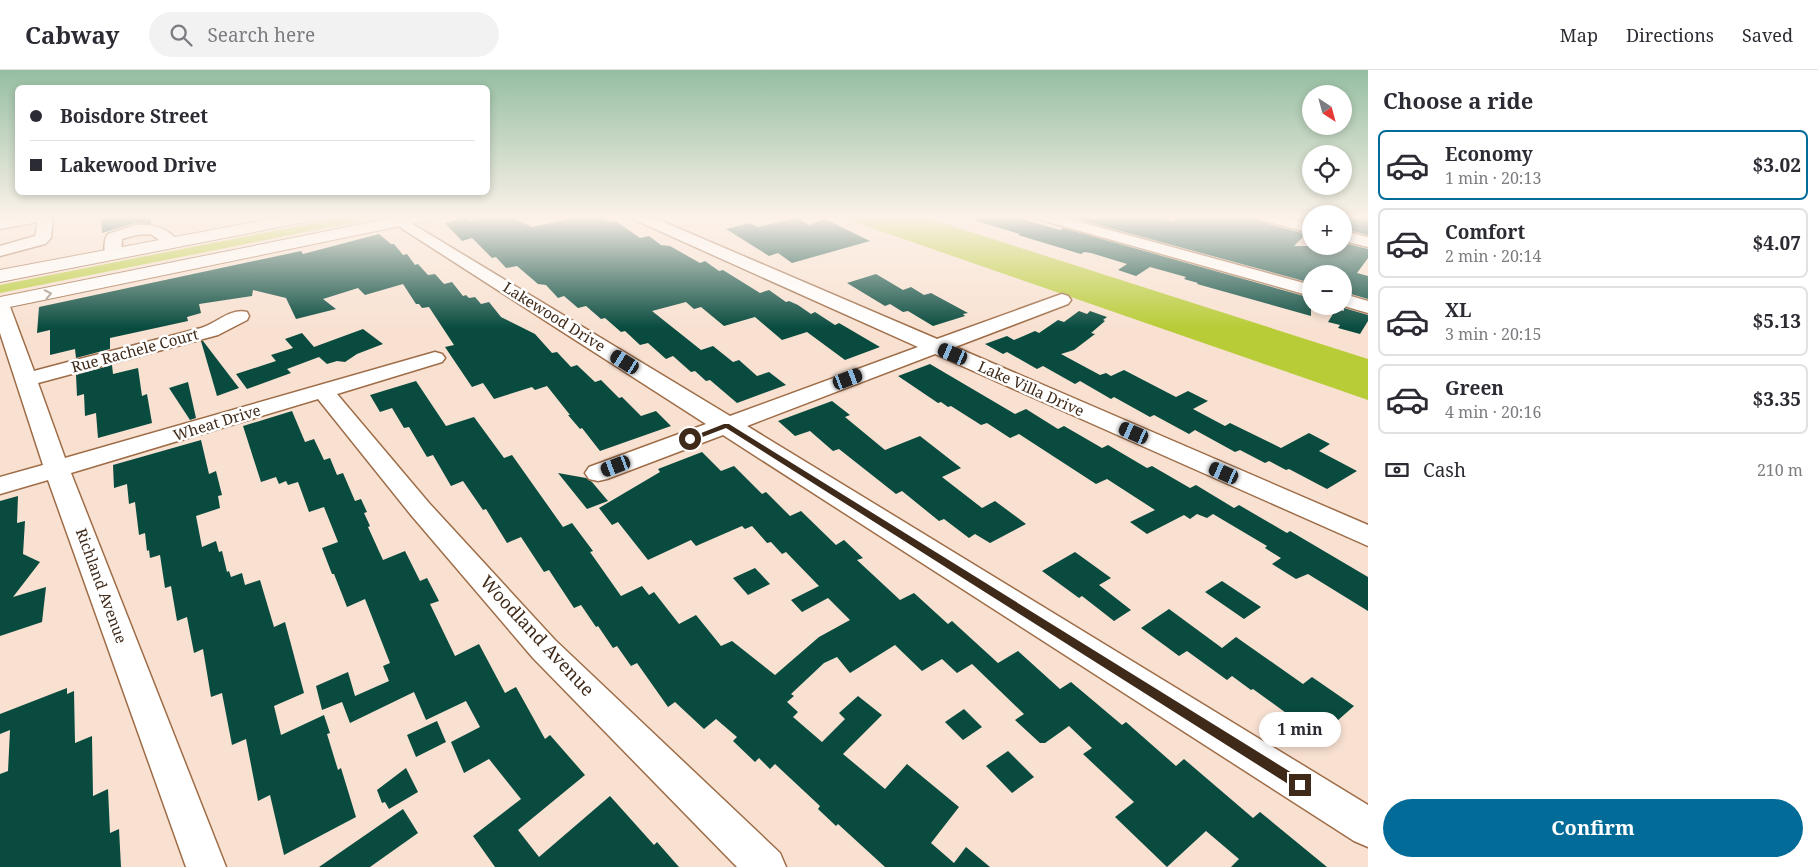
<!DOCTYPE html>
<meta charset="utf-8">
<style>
:root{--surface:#fff;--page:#f2f2f3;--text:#2b2b33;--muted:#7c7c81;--line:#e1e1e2;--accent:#036b98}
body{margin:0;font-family:"Noto Serif",serif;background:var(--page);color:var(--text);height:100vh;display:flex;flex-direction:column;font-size:19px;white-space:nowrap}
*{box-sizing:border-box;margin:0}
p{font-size:16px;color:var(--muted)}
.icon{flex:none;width:28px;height:28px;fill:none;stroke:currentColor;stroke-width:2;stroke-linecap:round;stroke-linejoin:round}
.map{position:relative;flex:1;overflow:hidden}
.details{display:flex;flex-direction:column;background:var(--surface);width:450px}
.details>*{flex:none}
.banner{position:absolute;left:15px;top:15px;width:475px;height:110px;border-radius:8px;box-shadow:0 2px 8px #0003;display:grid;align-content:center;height:110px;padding:0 15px;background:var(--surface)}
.needle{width:32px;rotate:144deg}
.tools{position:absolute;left:1302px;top:15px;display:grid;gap:10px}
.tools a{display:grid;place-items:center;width:50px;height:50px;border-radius:50%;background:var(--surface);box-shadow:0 2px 8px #0003;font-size:25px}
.end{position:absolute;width:22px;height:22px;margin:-11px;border:6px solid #3f2a1a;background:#fff;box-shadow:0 0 0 2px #fff}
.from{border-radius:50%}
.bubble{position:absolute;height:35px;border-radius:18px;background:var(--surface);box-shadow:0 2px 8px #0003;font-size:16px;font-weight:700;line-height:35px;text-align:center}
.car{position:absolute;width:15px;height:30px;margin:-15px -8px;border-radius:6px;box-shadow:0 0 4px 1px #0007;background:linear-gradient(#222 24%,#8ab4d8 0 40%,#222 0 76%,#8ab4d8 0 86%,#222 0)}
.banner b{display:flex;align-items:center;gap:18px;height:48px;font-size:19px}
.banner b+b{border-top:1px solid var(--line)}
.banner i{width:12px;height:12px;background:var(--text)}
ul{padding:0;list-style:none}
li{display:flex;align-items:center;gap:15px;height:70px;margin:0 10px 8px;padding:0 5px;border:2px solid var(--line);border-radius:8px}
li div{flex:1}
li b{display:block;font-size:19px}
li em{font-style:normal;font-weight:700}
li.selected{border-color:var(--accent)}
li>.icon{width:45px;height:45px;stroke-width:1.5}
h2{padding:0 15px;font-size:22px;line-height:60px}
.pay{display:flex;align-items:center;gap:12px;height:55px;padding:0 15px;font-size:19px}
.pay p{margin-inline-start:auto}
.action{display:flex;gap:10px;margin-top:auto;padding:10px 15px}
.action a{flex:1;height:58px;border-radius:30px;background:var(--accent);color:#fff;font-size:20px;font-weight:700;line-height:58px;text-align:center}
header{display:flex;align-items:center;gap:30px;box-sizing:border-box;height:70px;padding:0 25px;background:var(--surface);border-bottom:1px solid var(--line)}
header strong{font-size:24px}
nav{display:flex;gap:28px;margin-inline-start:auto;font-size:18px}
.search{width:350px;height:45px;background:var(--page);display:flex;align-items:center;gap:12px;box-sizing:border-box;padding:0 18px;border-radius:28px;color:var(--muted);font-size:19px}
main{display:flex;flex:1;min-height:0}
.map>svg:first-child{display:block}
.water{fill:#b8cc37}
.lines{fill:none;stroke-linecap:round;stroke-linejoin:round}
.canal{fill:#b8cc37;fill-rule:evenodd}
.building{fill:#094b3f}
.minor-casing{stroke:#9e6d48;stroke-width:3}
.major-casing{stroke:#9e6d48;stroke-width:2}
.minor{fill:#fff;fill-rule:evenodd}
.major{fill:#fff;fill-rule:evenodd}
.oneway{stroke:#9f948c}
.route{fill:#3f2a1a}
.labels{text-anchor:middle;stroke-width:5;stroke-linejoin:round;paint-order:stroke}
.street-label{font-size:15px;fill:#3f2a1a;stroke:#fff}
.near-street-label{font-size:18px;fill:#3f2a1a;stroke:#fff}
</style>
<header>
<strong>Cabway</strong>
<div class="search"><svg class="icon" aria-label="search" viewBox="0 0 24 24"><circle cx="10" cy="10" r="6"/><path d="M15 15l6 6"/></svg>Search here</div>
<nav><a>Map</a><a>Directions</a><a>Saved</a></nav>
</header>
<main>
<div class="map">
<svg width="1368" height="797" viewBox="0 0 1368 797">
<rect width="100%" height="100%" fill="#f8e1d1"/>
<polygon class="water" points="840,147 924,147 1368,289 1368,330"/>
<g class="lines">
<polygon class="canal" points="344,147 367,147 361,151 0,223 0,215"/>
</g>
<g class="building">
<polygon points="101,147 151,147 151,154 135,153 102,163"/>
<polygon points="484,147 511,147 532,157 580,147 602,147 610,152 616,151 640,168 649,166 661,175 670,176 700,193 705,191 719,201 723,200 760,223 769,220 786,232 789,231 798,235 811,244 815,242 835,255 839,253 880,277 845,290 807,262 782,270 755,247 724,256 701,237 694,239 686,232 652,241 701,280 713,276 733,292 739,290 757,306 769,302 786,315 737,333 710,310 706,311 695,301 691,302 673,286 666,289 648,273 640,275 625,261 621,262 605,248 601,249 586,236 578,238 564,226 558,228 546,215 538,214 517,196 506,198 496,187 492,188 472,168 462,171 445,153 466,148 469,151"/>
<polygon points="978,147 1014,147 1060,160 1063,158 1311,228 1311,246 1197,214 1198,213 1184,209 1186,207 1150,197 1136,206 1118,200 1127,194 1091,183 1084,182 1081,184 1018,165 1020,164 977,151"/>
<polygon points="1080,147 1154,147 1173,152 1179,147 1256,147 1261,152 1306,164 1294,176 1344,176 1344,173 1368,179 1368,188 1357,203 1368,206 1368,229 1344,222 1344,204 1311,204 1311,213 1077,149"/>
<polygon points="1344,147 1368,150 1368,165 1344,159"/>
<polygon points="797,148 809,155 825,149 870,171 792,193 778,183 769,186 726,159 750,153 758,157"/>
<polygon points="379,164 391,174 394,174 403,185 407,184 415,195 418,194 428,205 435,204 444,214 452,212 463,226 466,225 469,228 475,227 481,234 489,232 501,247 535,264 552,283 557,282 571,297 577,295 595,312 601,310 619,328 622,327 641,346 656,341 671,356 600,381 582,358 580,359 568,345 570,345 547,316 535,320 532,317 494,329 483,313 472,317 445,277 454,275 429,237 422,238 419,234 416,234 403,214 365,225 358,218 323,229 336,239 296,249 286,228 253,220 252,226 199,234 201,243 187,247 188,251 110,268 110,279 76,288 75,279 50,285 50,260 37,263 39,237 301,181 303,184"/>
<polygon points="876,204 903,220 911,217 924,225 931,223 968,243 963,244 965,246 933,256 908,241 903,242 890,234 885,236 847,213"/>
<polygon points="1344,238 1368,245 1368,251 1360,264 1338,258 1340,255 1328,252 1336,239 1344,241"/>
<polygon points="1079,241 1087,244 1090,241 1107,247 1103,250 1105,251 1091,263 1095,264 1074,280 1061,284 1100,305 1106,303 1111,306 1124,300 1176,327 1188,321 1208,331 1193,339 1225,356 1230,353 1281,378 1309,363 1330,374 1319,381 1357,401 1327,419 1289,399 1286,400 1269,391 1265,393 1240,380 1235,382 1195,360 1189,364 1154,345 1150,347 1114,327 1111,329 1080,311 1075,314 1043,296 1037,299 1007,282 1003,284 985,274 1007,266 1014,270 1035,261 1039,263 1058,250 1064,252"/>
<polygon points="363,259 383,274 357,284 345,292 337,291 327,294 319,287 287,299 291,303 247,319 236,304 276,291 271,285 293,278 285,269 302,263 314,277"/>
<polygon points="201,271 203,271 239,318 217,326"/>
<polygon points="930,294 1015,344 1026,339 1058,359 1064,356 1102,378 1108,375 1147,398 1152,396 1190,418 1196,415 1234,438 1239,435 1287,463 1290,461 1368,507 1368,541 1308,504 1296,509 1272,494 1281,488 1265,478 1267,476 1213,444 1207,448 1197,444 1190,449 1184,445 1147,464 1130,452 1155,440 1107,409 1096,414 1019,364 1010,368 987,353 981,355 951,336 948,337 941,332 938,333 898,306"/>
<polygon points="112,295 113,304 138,298 142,326 147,324 152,353 98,368 96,343 85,346 84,324 77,326 76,305"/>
<polygon points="416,311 446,356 474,347 504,388 512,385 563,457 572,453 593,481 590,482 621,526 642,516 649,525 654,522 679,554 696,545 721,576 732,571 775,605 819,567 850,550 828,528 802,542 791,530 819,516 786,482 782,484 771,472 767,473 752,456 745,459 742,456 696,476 691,470 648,490 618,452 612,455 599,438 660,402 658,399 702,382 721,401 734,396 762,424 766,422 790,446 801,441 836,475 844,470 863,488 857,490 900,530 914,523 948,554 952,551 998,593 1018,581 1060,619 1071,612 1122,655 1126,652 1176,696 1184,689 1253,748 1260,742 1327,797 1231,797 1239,789 1206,761 1167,797 1115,747 1134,732 1083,684 1092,678 1069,656 1045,673 1040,673 1015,650 1024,644 972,594 957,603 942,589 922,601 895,575 850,603 837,587 824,593 791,624 794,626 787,632 798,642 793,647 822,672 845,649 839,643 858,626 882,645 843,684 885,719 907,694 959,737 931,773 954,793 966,777 990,797 885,797 838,754 836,756 818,739 820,736 775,694 770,699 759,688 755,692 733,671 737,667 716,649 704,659 675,632 668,637 637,593 631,596 617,576 613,578 598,556 596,557 581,535 574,538 549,500 544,502 521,467 507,473 486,439 483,440 463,411 451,416 433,385 427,387 409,357 404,358 392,338 380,342 370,325"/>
<polygon points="188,312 196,348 190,350 169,318"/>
<polygon points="832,331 850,345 845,347 885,380 920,366 961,398 942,407 982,438 995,431 1026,454 990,473 975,464 969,468 944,449 939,451 902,421 896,424 839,379 833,381 810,361 795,366 778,351"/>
<polygon points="292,341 305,372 314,369 324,390 330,388 337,405 343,403 355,431 361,429 367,442 364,443 370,456 368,457 383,490 405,481 420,511 427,508 439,531 430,534 455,586 479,574 505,623 516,617 545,669 550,665 585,705 518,760 539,787 610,726 654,775 657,772 679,797 495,797 473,766 521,729 489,689 464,703 451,672 480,657 466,631 426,650 414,622 350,653 342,632 322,640 316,616 348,602 355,626 389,611 383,596 390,593 365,529 347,537 334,504 332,504 322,478 338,472 324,437 309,442 298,412 288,415 286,411 279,414 276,407 261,412 243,356"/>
<polygon points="201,370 209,404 216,401 222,425 218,426 220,438 196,446 202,477 216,471 219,482 222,481 227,502 229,501 231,507 242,503 245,515 260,510 274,557 285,552 304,623 274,636 281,665 324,645 330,663 327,664 338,700 341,698 356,747 284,785 270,725 258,731 246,669 232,675 222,623 211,627 203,579 194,583 187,547 177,551 171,516 165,518 160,485 150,488 149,480 147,481 145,463 139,465 135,432 129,434 127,414 114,418 113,395"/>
<polygon points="558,403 586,408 592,412 608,431 587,439"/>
<polygon points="18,426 17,453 25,451 23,484 40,492 13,527 46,517 42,552 0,566 0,431"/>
<polygon points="1075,482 1111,508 1099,515 1131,540 1114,551 1082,526 1079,528 1042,501"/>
<polygon points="755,498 770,514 748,525 733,508"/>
<polygon points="1222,511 1261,537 1244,549 1205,522"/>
<polygon points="1169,539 1222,578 1236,567 1303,614 1312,607 1354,636 1319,667 1253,619 1251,620 1232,606 1227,610 1187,581 1179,586 1141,558"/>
<polygon points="67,618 67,624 74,621 75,673 92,666 93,726 108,719 110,763 119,759 121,797 0,797 0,704 8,701 10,660 0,664 0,644"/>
<polygon points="964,639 982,657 963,670 945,652"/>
<polygon points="437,651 446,672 416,687 407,665"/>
<polygon points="1008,681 1034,707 1012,723 986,696"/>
<polygon points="406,698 418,722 389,739 385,732 382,733 377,720"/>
<polygon points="403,739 418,763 370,797 319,797"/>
</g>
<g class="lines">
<g class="minor-casing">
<g id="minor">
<polygon points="17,147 53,147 51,168 45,174 0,186 0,176 35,166 38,152 0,159 0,149"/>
<polygon points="401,147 730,346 918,277 635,150 633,147 652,147 937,269 1056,226 1062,224 1068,226 1071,230 1068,234 955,277 1368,455 1368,476 935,284 747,356 1368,735 1368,777 1354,771 723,365 607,409 598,411 589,409 585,403 589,397 706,354 395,154 392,151 395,148"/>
<polygon points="1038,147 1062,147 1311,215 1311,226 1041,150"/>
<polygon points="1258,147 1283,147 1311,153 1311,163 1261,150"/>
<path d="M136 155C154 154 169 158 179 173L177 176C164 180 161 169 150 164L136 165 122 169 121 184 119 188H107C103 182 104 169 108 164Z"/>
<polygon points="1344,161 1368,167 1368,177 1344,171"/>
<polygon points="1344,224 1368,231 1368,243 1344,236"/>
<path d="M0 228 7 230 9 234 34 301C89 286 145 273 201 258 217 253 230 238 247 242L249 246 247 250 218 265 38 313 65 388 428 284 435 282 442 284 445 288 442 292 337 324 429 433 555 570 780 783 786 797H737L533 588 411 445 318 329 71 403 226 797H186L48 410 0 424V407L43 395 0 263Z"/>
</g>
</g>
<g class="major-casing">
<g id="major">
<polygon points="281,147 313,147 311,151 305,152 0,212 0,200"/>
<polygon points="397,147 428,147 426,151 420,152 0,239 0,227"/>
</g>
</g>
<use href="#minor" class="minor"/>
<use href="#major" class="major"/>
</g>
<defs><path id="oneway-chevron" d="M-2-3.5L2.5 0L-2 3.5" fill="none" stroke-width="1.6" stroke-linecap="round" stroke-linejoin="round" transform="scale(1.25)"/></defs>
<use class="oneway" href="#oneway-chevron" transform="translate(48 224) rotate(-12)"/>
<linearGradient id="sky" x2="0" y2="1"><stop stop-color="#95bea1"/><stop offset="0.57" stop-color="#fcf2ea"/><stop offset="1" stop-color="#fcf2ea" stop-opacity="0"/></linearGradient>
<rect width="1368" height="258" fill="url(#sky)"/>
<polygon class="route" points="724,354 729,354 1305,711 1307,715 1305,719 1300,721 1296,719 726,358 692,371 686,369"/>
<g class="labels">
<g class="street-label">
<text transform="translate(554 247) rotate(32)" y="5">Lakewood Drive</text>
<text transform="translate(135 281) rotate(-15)" y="5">Rue Rachele Court</text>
<text transform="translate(1031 319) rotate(24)" y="5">Lake Villa Drive</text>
<text transform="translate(217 353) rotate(-17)" y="5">Wheat Drive</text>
<text transform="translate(101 516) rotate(70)" y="5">Richland Avenue</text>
</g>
<g class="near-street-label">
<text transform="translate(537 566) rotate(47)" y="6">Woodland Avenue</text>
</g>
</g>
</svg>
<div class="tools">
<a><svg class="needle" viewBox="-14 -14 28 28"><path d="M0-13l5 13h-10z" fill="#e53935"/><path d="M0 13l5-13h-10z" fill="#7c7c81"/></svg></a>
<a><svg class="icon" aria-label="locate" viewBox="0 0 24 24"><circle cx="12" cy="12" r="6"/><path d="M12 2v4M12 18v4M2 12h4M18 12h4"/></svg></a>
<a>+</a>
<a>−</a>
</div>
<i class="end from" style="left:690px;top:369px"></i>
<i class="end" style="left:1300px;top:715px"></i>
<div class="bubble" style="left:1259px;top:642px;width:82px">1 min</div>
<i class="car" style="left:953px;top:284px;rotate:293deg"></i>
<i class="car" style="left:625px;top:292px;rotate:302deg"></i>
<i class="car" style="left:848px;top:309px;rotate:69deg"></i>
<i class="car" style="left:1134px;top:363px;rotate:294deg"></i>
<i class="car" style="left:616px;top:396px;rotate:249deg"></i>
<i class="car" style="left:1224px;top:403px;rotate:294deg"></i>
<div class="banner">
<b><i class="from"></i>Boisdore Street</b>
<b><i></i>Lakewood Drive</b>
</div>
</div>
<section class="details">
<h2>Choose a ride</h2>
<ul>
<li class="selected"><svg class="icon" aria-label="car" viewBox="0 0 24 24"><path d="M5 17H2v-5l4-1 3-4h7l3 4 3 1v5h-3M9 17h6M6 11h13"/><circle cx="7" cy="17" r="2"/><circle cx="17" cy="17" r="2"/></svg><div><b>Economy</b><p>1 min · 20:13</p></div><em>$3.02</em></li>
<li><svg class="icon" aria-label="car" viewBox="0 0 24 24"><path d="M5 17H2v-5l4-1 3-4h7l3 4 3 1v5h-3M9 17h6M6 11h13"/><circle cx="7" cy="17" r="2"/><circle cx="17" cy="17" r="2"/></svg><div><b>Comfort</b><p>2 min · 20:14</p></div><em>$4.07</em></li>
<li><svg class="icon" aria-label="car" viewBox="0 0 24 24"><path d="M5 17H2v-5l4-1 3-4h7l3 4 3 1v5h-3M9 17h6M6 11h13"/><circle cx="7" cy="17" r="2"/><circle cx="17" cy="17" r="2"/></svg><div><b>XL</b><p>3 min · 20:15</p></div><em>$5.13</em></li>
<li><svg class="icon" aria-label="car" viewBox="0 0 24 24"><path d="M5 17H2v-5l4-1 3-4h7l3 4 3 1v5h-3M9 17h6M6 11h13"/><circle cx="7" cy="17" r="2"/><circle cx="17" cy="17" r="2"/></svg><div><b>Green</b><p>4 min · 20:16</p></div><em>$3.35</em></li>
</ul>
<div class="pay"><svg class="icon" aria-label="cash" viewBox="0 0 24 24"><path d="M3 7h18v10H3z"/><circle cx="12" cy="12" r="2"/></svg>Cash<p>210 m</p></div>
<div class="action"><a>Confirm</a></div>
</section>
</main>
